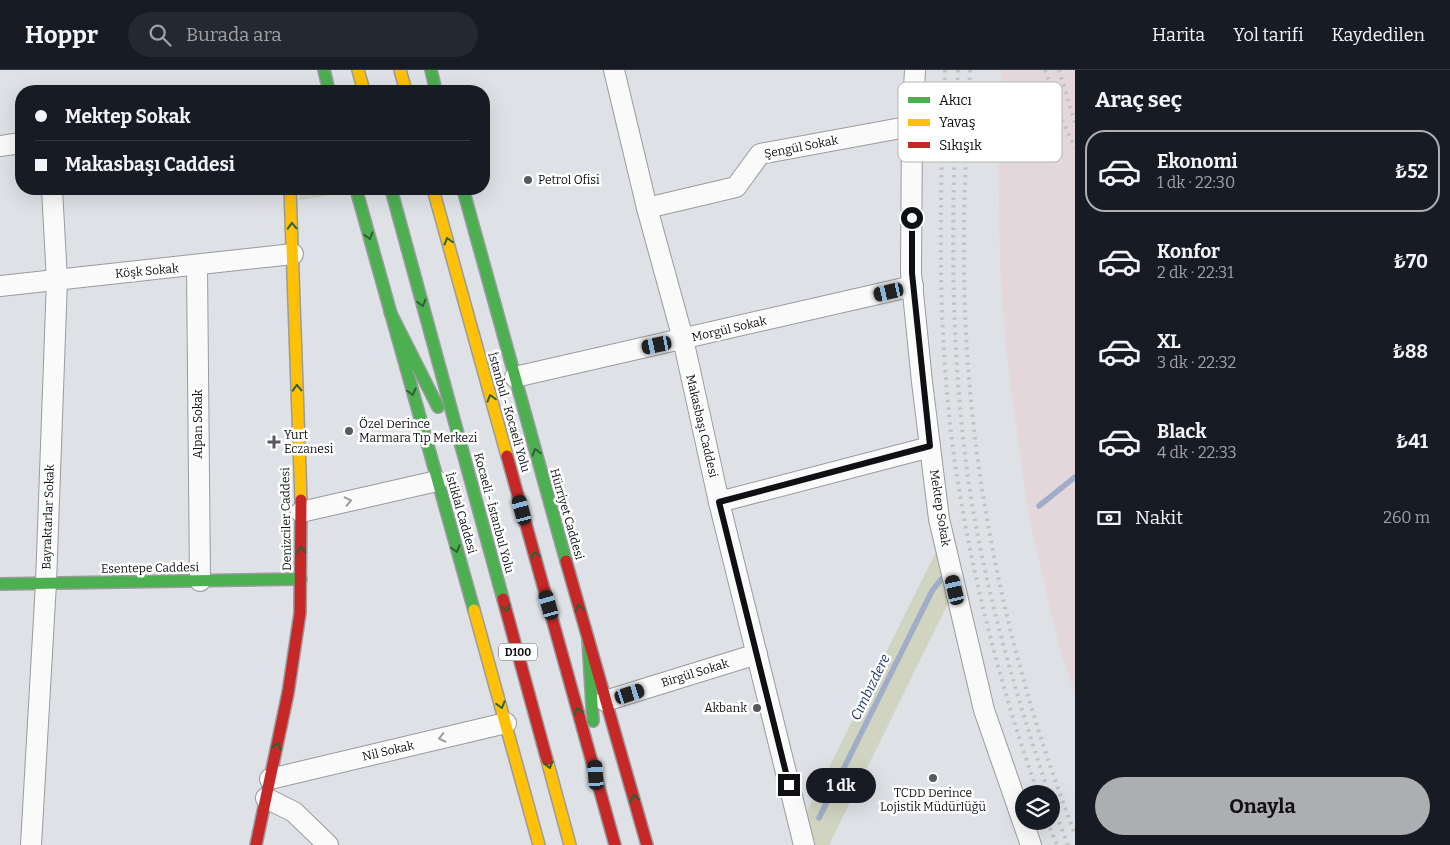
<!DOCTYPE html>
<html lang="tr">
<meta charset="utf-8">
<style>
:root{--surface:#171b24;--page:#242831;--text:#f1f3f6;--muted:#9ea1a6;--line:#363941;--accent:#acaeb1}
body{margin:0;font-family:Bitter,serif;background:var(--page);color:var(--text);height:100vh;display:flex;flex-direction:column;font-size:19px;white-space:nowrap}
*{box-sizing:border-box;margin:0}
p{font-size:16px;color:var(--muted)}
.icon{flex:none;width:28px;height:28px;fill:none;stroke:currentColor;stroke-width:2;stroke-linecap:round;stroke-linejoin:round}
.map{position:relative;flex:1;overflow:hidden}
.panel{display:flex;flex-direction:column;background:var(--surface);width:375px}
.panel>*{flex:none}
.hud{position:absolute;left:15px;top:15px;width:475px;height:110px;border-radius:20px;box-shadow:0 5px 20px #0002;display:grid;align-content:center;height:110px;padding:0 20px;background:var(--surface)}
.controls{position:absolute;left:1015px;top:715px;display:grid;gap:10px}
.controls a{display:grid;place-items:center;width:45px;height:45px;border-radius:50%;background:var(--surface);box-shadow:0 5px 20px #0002;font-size:25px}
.end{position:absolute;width:22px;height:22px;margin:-11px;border:6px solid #0e1013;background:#fff;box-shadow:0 0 0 2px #fff}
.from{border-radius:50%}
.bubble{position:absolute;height:35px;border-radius:18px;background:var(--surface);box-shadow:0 5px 20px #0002;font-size:16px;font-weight:700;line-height:35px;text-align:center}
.car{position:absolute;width:15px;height:30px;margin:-15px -8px;border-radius:6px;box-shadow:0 0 4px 1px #0007;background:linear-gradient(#222 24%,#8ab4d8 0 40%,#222 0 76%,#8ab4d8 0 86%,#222 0)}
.hud b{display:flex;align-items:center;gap:18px;height:48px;font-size:19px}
.hud b+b{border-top:1px solid var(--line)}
.hud i{width:12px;height:12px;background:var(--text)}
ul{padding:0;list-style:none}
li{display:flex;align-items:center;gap:15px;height:82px;margin:0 10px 8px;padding:0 10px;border:2px solid transparent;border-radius:20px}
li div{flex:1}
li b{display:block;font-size:19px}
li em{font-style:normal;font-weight:700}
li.on{border-color:var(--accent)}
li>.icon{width:45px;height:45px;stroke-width:1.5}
h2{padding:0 20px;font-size:22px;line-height:60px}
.pay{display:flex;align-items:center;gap:12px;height:55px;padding:0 20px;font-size:19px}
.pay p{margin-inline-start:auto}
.cta{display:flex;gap:10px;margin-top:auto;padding:10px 20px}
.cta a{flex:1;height:58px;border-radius:30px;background:var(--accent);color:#111;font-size:20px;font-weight:700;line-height:58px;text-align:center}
header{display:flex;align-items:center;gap:30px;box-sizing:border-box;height:70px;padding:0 25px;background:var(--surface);border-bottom:1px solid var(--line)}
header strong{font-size:24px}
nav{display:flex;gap:28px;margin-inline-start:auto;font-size:18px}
.search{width:350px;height:45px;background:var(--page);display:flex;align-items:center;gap:12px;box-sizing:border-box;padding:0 18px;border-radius:28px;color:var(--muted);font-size:19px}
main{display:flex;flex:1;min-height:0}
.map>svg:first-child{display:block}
.industrial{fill:#e4d7db}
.green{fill:#d0d4c1}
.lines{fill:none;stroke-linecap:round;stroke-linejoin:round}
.stream{stroke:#a0adc8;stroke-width:5.5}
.street-casing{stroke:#999b9e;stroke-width:22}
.fast-casing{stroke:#999b9e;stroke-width:14}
.slow-casing{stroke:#999b9e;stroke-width:14}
.jam-casing{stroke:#999b9e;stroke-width:14}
.street{stroke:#fafafb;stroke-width:20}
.fast{stroke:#4caf50;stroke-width:11}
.slow{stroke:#ffc107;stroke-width:11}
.jam{stroke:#c62828;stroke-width:11}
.rail{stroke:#c3c3c4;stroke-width:4;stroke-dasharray:2.5 5;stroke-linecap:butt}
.oneway{stroke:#2d6032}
.oneway2{stroke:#9c9c9e}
.route{stroke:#0e1013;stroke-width:6}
.poi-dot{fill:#57595c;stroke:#fff;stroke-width:2}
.labels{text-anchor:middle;stroke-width:5;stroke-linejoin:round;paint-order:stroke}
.shield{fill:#fff;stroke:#56585a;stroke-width:1}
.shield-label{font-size:11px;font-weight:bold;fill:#0e1013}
.street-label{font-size:12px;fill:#0e1013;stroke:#fff}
.poi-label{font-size:12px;fill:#0e1013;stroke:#fff;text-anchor:start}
.water-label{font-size:14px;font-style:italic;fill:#223868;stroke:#fff}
.key{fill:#fff;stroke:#b7b7b8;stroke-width:1}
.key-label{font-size:14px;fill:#0e1013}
</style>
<header>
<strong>Hoppr</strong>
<div class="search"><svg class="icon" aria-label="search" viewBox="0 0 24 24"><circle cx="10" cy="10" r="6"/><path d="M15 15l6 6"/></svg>Burada ara</div>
<nav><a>Harita</a><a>Yol tarifi</a><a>Kaydedilen</a></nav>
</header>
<main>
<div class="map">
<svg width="1075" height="775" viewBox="0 0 1075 775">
<rect width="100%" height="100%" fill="#dee1e5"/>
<polygon class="industrial" points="1002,0 1075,0 1075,624 1061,583 1029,448 1006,281 1000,192 998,87"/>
<g class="green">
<polygon points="300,119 339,119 340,124 299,130"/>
<polygon points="942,470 953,523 829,775 809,775 803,750"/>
</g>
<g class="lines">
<g class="stream">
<polyline points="1039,436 1075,407"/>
<polyline points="819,748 932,521 947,502"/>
</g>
<g class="street-casing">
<g id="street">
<polyline points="614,0 647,138 683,269 719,432 804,775"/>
<polyline points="915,0 912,56 911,203 922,312 939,449 984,640 1031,775"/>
<polyline points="0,76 21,73"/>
<polyline points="647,138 736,117 760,84 912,56"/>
<polyline points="197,196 200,511"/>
<polyline points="0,216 293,184"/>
<polyline points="515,307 913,216"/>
<polyline points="719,432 930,377"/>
<polyline points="301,442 437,411"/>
<polyline points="605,631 757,584"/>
<polyline points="270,709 506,653"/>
<polyline points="266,728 294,742 328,775"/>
<polyline points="31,775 46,513 57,210 52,119"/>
</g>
</g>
<g class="fast-casing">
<g id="fast">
<polyline points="324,0 329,21"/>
<polyline points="431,0 436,21"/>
<polyline points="356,119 474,540"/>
<polyline points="391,119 503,529"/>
<polyline points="463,119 566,491"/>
<polyline points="390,242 438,337"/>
<polyline points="0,514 301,509"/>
<polyline points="588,569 593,651"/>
</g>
</g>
<g class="slow-casing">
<g id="slow">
<polyline points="358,0 364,21"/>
<polyline points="400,0 406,21"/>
<polyline points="290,119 301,430"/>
<polyline points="433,119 507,386"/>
<polyline points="474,540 539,775"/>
<polyline points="547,690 570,775"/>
</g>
</g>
<g class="jam-casing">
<g id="jam">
<polyline points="507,386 615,775"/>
<polyline points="566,491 647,775"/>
<polyline points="503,529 547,690"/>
<polyline points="256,775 288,623 300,543 301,430"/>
</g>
</g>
<use href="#street" class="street"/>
<use href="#fast" class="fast"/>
<use href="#slow" class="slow"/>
<use href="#jam" class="jam"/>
<g class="rail">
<path d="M945 0C939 141 936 285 960 425 977 527 1004 626 1038 724"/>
<path d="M958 0C951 141 949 282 970 421 986 524 1016 625 1049 724"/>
<path d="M970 0C967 65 963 130 964 195 965 388 1005 584 1075 764"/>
<polyline points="1045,0 1062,50 1075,78"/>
<polyline points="1059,0 1075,53"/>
<polyline points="1051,731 1068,775"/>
<polyline points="1047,751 1057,775"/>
</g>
</g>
<defs><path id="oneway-chevron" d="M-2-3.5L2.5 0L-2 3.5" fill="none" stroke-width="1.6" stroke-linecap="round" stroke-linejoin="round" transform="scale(1.25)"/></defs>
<g class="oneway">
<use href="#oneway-chevron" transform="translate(292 156) rotate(-92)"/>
<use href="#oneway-chevron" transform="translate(369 166) rotate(74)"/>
<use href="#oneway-chevron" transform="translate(448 171) rotate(-106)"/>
<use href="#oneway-chevron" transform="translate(422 233) rotate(75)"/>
<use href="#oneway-chevron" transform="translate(297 318) rotate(-92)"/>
<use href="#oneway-chevron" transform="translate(412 322) rotate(75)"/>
<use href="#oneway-chevron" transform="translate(491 328) rotate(-106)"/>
<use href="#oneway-chevron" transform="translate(536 382) rotate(-106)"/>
<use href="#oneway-chevron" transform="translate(456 479) rotate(74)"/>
<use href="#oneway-chevron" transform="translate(301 480) rotate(-90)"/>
<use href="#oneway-chevron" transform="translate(535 485) rotate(-106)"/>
<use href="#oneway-chevron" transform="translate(506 538) rotate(75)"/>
<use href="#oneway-chevron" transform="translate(579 538) rotate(-106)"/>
<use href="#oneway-chevron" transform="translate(501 635) rotate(74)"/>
<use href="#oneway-chevron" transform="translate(578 641) rotate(-106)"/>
<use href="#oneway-chevron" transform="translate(277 676) rotate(-78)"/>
<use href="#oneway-chevron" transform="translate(549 695) rotate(75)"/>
<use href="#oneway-chevron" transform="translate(634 728) rotate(-106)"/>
</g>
<g class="oneway2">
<use href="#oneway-chevron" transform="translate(348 431) rotate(-13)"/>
<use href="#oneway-chevron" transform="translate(442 668) rotate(167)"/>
</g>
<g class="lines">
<polyline class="route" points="789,715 719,432 930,376 912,203 912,148"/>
</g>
<g class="poi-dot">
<circle cx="528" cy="110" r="5"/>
<circle cx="349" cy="361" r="5"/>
<path d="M271.5 364.5h5v5h5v5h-5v5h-5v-5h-5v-5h5z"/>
<circle cx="757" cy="638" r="5"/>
<circle cx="933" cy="708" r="5"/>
</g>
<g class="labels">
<rect class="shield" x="499" y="573.5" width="38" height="17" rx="4"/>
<g class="shield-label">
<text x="518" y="586">D100</text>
</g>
<g class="street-label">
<text transform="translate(801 77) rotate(-11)" y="4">Şengül Sokak</text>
<text transform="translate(147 201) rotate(-5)" y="4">Köşk Sokak</text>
<text transform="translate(729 259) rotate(-13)" y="4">Morgül Sokak</text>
<text transform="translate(509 342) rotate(74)" y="4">İstanbul - Kocaeli Yolu</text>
<text transform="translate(198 354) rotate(-90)" y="4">Alpan Sokak</text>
<text transform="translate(702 356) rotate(77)" y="4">Makasbaşı Caddesi</text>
<text transform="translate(940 438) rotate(81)" y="4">Mektep Sokak</text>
<text transform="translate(461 443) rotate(74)" y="4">İstiklal Caddesi</text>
<text transform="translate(494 443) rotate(75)" y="4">Kocaeli - İstanbul Yolu</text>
<text transform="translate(567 444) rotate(74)" y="4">Hürriyet Caddesi</text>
<text transform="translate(48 447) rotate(-88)" y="4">Bayraktarlar Sokak</text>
<text transform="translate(286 449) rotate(-91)" y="4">Denizciler Caddesi</text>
<text transform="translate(150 498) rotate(-1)" y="4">Esentepe Caddesi</text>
<text transform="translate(695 603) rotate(-17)" y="4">Birgül Sokak</text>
<text transform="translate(388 681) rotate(-13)" y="4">Nil Sokak</text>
</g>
<g class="poi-label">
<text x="538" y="114">Petrol Ofisi</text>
<text x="359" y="358">Özel Derince<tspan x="359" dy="14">Marmara Tıp Merkezi</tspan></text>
<text x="284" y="369">Yurt<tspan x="284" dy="14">Eczanesi</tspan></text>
<text x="747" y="642" text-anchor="end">Akbank</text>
<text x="933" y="727" text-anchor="middle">TCDD Derince<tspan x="933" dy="14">Lojistik Müdürlüğü</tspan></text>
</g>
<g class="water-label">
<text transform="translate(870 617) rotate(-64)" y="5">Cımbızdere</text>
</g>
</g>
<rect x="898" y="12" width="164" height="80" rx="8" class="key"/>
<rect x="908" y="27" width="22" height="6" fill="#4caf50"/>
<rect x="908" y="49" width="22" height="7" fill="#ffc107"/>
<rect x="908" y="72" width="22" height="6" fill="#c62828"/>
<g class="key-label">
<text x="939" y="35">Akıcı</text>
<text x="939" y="57">Yavaş</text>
<text x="939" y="80">Sıkışık</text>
</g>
</svg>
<div class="controls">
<a><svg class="icon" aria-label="layers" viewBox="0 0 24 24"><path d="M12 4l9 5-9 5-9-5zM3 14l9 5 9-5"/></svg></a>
</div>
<i class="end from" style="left:912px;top:148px"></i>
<i class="end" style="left:789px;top:715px"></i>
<div class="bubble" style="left:806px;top:698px;width:70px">1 dk</div>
<i class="car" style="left:889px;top:222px;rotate:257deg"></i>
<i class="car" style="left:657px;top:275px;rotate:258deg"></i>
<i class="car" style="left:522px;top:440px;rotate:345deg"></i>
<i class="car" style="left:955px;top:520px;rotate:347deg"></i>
<i class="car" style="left:549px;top:535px;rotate:344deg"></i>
<i class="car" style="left:630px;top:624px;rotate:72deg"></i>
<i class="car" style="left:596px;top:705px;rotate:356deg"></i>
<div class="hud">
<b><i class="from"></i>Mektep Sokak</b>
<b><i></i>Makasbaşı Caddesi</b>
</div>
</div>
<section class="panel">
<h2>Araç seç</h2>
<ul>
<li class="on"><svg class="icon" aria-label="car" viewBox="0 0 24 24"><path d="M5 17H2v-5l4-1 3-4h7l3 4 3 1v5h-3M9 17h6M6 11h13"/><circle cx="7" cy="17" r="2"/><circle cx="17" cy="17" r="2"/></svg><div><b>Ekonomi</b><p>1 dk · 22:30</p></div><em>₺52</em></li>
<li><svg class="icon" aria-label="car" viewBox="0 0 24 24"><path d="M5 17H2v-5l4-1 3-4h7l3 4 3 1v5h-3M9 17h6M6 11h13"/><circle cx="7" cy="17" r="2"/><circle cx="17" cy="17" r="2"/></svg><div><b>Konfor</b><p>2 dk · 22:31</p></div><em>₺70</em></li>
<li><svg class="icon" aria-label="car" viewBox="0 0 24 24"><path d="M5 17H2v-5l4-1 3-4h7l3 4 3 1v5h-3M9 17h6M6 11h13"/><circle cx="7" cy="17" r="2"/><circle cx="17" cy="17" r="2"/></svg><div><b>XL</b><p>3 dk · 22:32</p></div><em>₺88</em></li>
<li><svg class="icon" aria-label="car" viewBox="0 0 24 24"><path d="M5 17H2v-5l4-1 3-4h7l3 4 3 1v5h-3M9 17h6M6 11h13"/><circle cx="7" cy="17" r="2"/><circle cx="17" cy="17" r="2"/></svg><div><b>Black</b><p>4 dk · 22:33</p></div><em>₺41</em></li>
</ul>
<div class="pay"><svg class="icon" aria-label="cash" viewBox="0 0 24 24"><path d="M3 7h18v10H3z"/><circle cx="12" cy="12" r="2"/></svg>Nakit<p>260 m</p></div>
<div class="cta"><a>Onayla</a></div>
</section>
</main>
